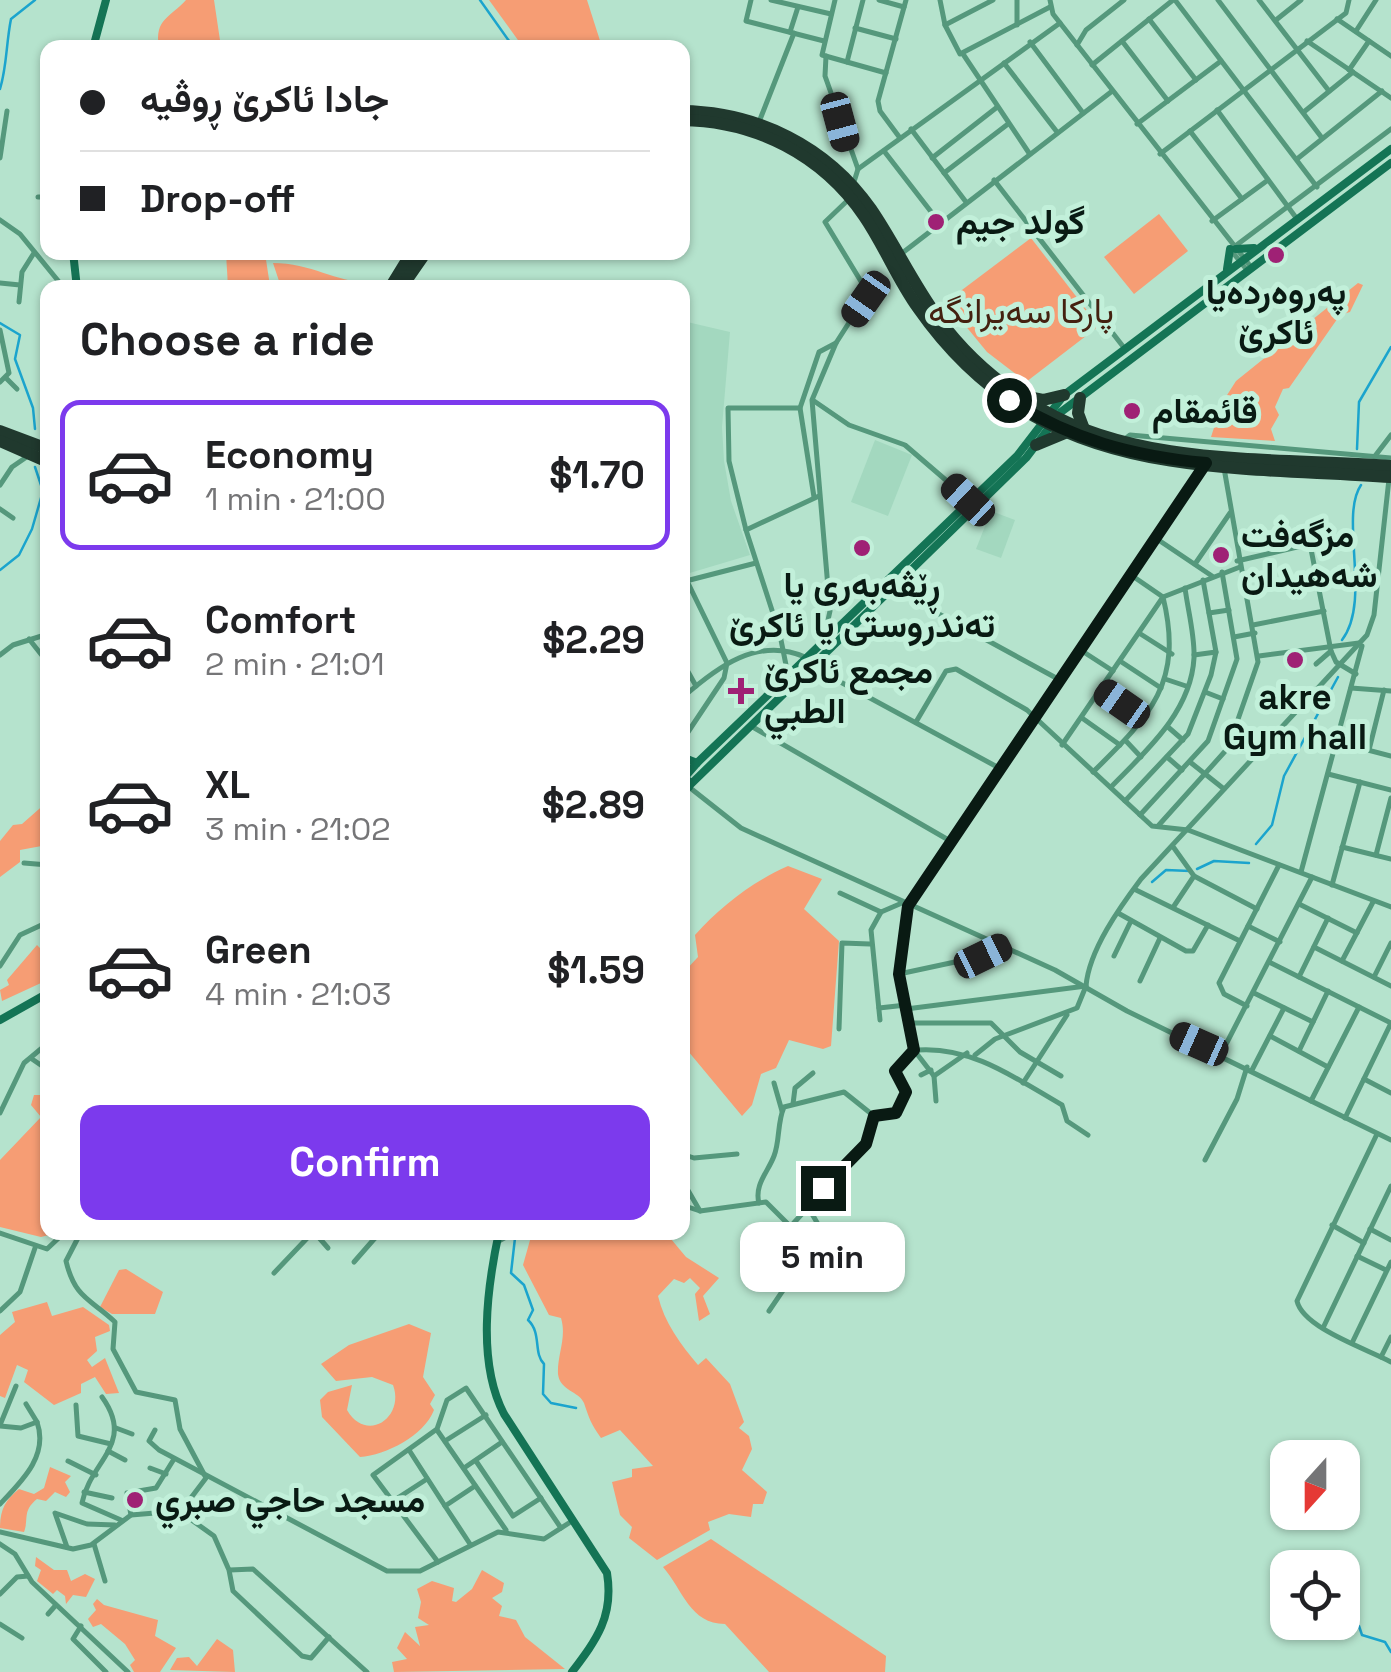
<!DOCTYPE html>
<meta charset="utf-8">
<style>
:root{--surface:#fff;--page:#f6f6f6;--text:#202124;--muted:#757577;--line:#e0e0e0;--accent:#7c3aed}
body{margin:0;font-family:"Space Grotesk",Vazirmatn,sans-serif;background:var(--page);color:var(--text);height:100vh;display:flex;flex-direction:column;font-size:38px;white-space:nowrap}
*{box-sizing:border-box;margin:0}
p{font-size:32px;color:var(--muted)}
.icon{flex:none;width:55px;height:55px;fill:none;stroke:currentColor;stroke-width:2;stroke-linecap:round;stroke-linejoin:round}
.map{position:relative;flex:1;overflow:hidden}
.sheet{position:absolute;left:40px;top:280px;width:650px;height:960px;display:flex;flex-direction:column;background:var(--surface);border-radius:20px;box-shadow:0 2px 8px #0004}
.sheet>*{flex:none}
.hud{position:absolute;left:40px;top:40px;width:650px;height:220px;border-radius:20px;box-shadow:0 2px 8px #0004;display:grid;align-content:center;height:220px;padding:0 40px;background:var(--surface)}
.needle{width:65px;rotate:201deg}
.controls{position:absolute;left:1270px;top:1440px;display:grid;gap:20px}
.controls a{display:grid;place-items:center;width:90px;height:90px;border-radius:20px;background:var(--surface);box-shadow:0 2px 8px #0004;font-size:50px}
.end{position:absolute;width:45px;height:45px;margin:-22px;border:12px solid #091a13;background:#fff;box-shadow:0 0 0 5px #fff}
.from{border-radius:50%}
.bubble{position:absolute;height:70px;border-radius:20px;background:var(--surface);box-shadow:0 2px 8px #0004;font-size:32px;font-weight:700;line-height:70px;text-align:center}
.car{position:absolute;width:30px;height:60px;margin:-30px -15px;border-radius:12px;box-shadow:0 0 8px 2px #0007;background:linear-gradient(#222 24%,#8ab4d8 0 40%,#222 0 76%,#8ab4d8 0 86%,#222 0)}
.hud b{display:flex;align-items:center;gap:35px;height:95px;font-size:38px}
.hud b+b{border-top:2px solid var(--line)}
.hud i{width:25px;height:25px;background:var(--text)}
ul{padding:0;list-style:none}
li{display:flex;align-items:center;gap:30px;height:150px;margin:0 20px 15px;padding:0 20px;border:5px solid transparent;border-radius:20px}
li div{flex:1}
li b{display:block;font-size:38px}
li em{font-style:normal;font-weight:700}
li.on{border-color:var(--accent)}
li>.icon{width:90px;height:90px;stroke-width:1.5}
h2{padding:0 40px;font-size:45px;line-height:120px}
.primary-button{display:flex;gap:20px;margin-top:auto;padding:20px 40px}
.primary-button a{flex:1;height:115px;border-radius:20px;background:var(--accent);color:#fff;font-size:40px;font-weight:700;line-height:115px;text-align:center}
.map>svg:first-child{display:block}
.built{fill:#a3d8bf}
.green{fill:#f69d74}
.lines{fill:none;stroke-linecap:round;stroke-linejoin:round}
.stream{stroke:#1ba4cd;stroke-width:2.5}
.street{stroke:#55987c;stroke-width:5}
.secondary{stroke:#147455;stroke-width:8}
.highway{stroke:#20392e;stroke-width:12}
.route{stroke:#091a13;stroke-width:12}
.poi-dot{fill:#9f2175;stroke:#c2f0da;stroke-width:4}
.labels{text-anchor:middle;stroke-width:10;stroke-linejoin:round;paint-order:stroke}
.poi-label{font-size:35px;font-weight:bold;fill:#091a13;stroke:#c2f0da;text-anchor:start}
.park-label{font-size:35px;fill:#442110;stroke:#c2f0da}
</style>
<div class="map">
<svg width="1391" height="1672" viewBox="0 0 1391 1672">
<rect width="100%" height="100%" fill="#b5e3cd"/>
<g class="built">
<polygon points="683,321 730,332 722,427 724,461 731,501 750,555 683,575"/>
<polygon points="875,440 912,455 888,516 851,502"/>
<polygon points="991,511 1015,520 1001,558 976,549"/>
</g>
<g class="green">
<path d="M186 0H214L221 47H159C154 19 171 17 186 0Z"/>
<polygon points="489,0 587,0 602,47 523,47"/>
<polygon points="1159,214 1188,251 1134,294 1104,257"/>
<polygon points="1031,238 1099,326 1026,382 987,352 946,302"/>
<polygon points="226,253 265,253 270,286 228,287"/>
<path d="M273 263C313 263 341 285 372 282L375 287H274L279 281Z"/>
<polygon points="1358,283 1363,285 1350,312 1340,315 1289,388 1283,389 1275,407 1279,415 1271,429 1275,441 1211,437 1222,403 1236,381"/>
<polygon points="47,802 47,845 20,850 20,862 0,877 0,841 13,825 22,824"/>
<path d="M788 866 822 879 804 909 839 941 831 1046 823 1049 789 1040 776 1068 761 1074 752 1105 742 1116 683 1045V973L698 957 695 935C721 906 752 882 788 866Z"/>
<polygon points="37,945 47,955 41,983 2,1001 0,990 9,985 7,980"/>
<polygon points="34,1095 47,1095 48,1232 57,1233 41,1237 0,1227 0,1160 41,1117 31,1105"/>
<path d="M532 1233H666L686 1257 719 1278 703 1296 710 1314 699 1321 695 1294 700 1288 690 1278 684 1283 674 1279 658 1296C664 1322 681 1345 698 1365L706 1358 730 1384 744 1422 739 1428 749 1436 752 1449 742 1470 767 1492 763 1504H753L751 1517 729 1514 708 1522 710 1530 657 1560 629 1538 632 1527 620 1515 612 1482 632 1477V1469L653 1466 620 1430 601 1438C591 1424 589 1418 584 1403 579 1391 560 1391 558 1374 557 1355 567 1338 561 1318L549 1315 523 1265Z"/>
<polygon points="126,1269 163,1292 155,1314 112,1314 100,1307 119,1270"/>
<polygon points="47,1302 52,1316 83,1307 109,1325 110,1331 95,1337 97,1351 87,1360 92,1367 105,1358 119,1393 106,1394 95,1377 81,1384 81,1393 54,1405 24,1382 28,1370 17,1365 5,1398 0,1396 0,1335 15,1322 12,1312"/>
<path d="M409 1324 431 1333 423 1377 435 1395 430 1404 434 1410C424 1436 386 1455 360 1457L322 1417 320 1400 328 1392 352 1385 347 1410C367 1444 405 1417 393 1385L372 1377 336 1381 321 1364 349 1345Z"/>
<path d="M50 1467 71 1476 65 1482 70 1492 66 1497 55 1492 46 1501 37 1499C22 1511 29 1519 24 1532L0 1528C0 1510 5 1500 19 1489L34 1494 44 1488Z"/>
<path d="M711 1539 886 1656 885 1672H769L725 1624C690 1624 683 1590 663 1567Z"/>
<polygon points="36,1557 54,1570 67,1570 71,1581 85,1574 95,1579 86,1597 73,1595 66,1604 65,1596 57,1590 53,1594 37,1581 41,1570 35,1566"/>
<polygon points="482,1570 504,1583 502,1592 492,1598 502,1606 499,1616 516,1620 525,1637 565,1669 394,1672 392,1662 407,1659 397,1648 405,1632 420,1646 415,1627 429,1625 418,1618 421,1602 417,1589 432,1581 454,1588 452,1601 456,1602 472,1589"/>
<polygon points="97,1599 104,1605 158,1620 155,1636 176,1648 160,1672 134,1672 130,1665 135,1660 125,1644 101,1624 93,1627 88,1619 96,1610 93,1604"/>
<polygon points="217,1639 233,1650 235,1672 170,1670 177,1658 189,1657 197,1666"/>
</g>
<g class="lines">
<g class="stream">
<polyline points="480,0 514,48"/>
<path d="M0 89C7 66 6 44 11 19L35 0"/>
<polyline points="0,323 20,335 15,359 33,408 35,429"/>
<polyline points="1357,449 1359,402 1391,347"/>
<polyline points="0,570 19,555 32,529 43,491 35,467"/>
<path d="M1342 640C1372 601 1339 517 1361 485"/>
<polyline points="1256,844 1272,825 1284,776 1338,677"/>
<polyline points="1197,869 1214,861 1249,863"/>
<polyline points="1152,882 1166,870 1190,871"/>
<path d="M515 1238 511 1273 524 1285 533 1310 528 1320C542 1333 533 1353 544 1364L543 1394 551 1403 576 1408"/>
<polyline points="1333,1622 1338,1628 1359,1626 1362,1635 1385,1642 1391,1652"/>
</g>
<g class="street">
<polyline points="751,0 746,21 824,41"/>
<polyline points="771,0 831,14"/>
<polyline points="835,0 822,55 886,73"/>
<polyline points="879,0 904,7"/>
<polyline points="940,0 945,25 960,54 1050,7"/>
<polyline points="1017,0 1017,25"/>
<polyline points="1050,0 1053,14 1251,267"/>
<polyline points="1175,0 1317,187"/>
<polyline points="1218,0 1322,138"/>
<polyline points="1259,0 1329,91"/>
<polyline points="1149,19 1196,80"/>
<polyline points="1337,19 1391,56"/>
<polyline points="1276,20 1301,0"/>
<polyline points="945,25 993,0"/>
<polyline points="855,28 896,39"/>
<polyline points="1356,31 1376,0"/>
<polyline points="790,32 798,7"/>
<polyline points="1122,41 1168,101"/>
<polyline points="1307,41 1391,98"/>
<polyline points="1030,42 1083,113"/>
<polyline points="1077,45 1086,30 1124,0"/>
<polyline points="963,54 1029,153"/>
<polyline points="826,56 825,76 858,169"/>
<polyline points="847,62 863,0"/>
<polyline points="1004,63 1057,132"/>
<polyline points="1092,65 1173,0"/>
<polyline points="1349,70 1369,41"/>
<polyline points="1217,110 1297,219"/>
<polyline points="1305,111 1353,72"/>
<polyline points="759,122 794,33"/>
<polyline points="1137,124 1221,61"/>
<polyline points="911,129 966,202"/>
<polyline points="1190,131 1242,199"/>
<polyline points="900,138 880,111 878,101 906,0"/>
<polyline points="884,151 939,222"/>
<polyline points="1160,154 1346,13 1349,0"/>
<polyline points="0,158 7,111"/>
<polyline points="932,158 996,108"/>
<polyline points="1297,159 1382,91"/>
<polyline points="944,173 1008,124"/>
<polyline points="994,180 1125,349"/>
<polyline points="853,185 858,169 1060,23"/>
<polyline points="38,197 48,197"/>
<polyline points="0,220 20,234 64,288"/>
<polyline points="1212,221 1268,180"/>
<polyline points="1234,247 1391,129"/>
<polyline points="1230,249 1247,270"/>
<polyline points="901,254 1111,92"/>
<polyline points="0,283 20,285"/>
<polyline points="19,302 22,272 34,253"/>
<polyline points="45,322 48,303"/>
<polyline points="0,330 9,373 0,382"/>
<polyline points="7,379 17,389"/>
<polyline points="814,401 849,425 905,445 969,500"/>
<polyline points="1125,439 1130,435 1391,458"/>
<polyline points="1375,456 1391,435"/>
<polyline points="0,485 12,467 28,456"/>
<polyline points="814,497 800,408 819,352 836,343"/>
<polyline points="0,509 13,518"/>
<polyline points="746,530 729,461 728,408 800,408"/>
<polyline points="1157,539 1212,576"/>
<polyline points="1237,561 1310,544 1331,651 1336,662 1356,674"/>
<polyline points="1195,564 1230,513"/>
<polyline points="682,582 756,563"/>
<polyline points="893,589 1058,679"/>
<polyline points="1247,592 1317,577"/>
<polyline points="1209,613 1229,610"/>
<polyline points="1253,625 1324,611"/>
<polyline points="1139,633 1172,654"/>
<polyline points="1234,637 1255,633"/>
<polyline points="824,638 830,611 812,400 836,343 868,293 825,222 848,200"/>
<polyline points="29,639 48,663"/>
<polyline points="1079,649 1113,671"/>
<polyline points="0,655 13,645 48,634"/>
<polyline points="1194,655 1216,652"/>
<polyline points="1259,656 1359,643"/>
<polyline points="682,661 696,686"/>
<polyline points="1120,661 1161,688"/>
<polyline points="1316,664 1331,651"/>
<polyline points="811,666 1001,769"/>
<polyline points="788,675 780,635 746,530 819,496"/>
<polyline points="1165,679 1186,686"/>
<polyline points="1351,688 1391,691"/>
<polyline points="1102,690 1144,720"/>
<polyline points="1205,692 1223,699"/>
<path d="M682 698C717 667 758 636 805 657"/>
<polyline points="1082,718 1120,745"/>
<polyline points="916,722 946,671 956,669 1027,710 1152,826 1188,830 1391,907"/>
<polyline points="751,726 952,842"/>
<polyline points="1168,727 1183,740"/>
<polyline points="682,741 724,678 727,663 687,581"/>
<polyline points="1126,741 1141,757"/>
<polyline points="1337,742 1391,756"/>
<polyline points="1062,745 1163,597 1240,567"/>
<polyline points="1369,750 1384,690"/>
<polyline points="1167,757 1182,770"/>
<polyline points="1190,762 1224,789"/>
<path d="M1093 772C1150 716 1184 683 1163 597L1131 575"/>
<polyline points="1328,774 1391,790"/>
<polyline points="689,787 741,828 1055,970 1127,1011 1391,1140"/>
<path d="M1111 787C1146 751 1191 712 1194 658 1195 636 1188 611 1185 588"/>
<polyline points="1125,801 1188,734 1211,675 1216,652 1203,580"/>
<polyline points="1140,815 1208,741 1237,659 1222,572"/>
<polyline points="1158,826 1228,748 1258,662 1224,468"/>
<polyline points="1342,847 1391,859"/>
<polyline points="1174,848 1194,876 1257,909"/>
<polyline points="1376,855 1391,798"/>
<polyline points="24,863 48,865"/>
<polyline points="1301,872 1362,646"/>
<polyline points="1332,885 1360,782"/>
<polyline points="1134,889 1240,941"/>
<polyline points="840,893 881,912"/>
<polyline points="1299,904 1357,933"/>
<polyline points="1174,906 1194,876"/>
<polyline points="1118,913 1186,951 1193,951 1208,925"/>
<polyline points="1248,926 1280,942"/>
<polyline points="1314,947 1391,986"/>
<polyline points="1114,956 1130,923"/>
<polyline points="1342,961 1373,902"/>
<polyline points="1269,962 1391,1023 1345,1118"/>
<polyline points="0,966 20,935 48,922"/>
<polyline points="899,974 983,956 1001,947"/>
<polyline points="1299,977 1328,918"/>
<polyline points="1374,977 1391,943"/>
<polyline points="1140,981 1160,938"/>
<polyline points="1254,993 1313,1022"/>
<polyline points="1247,1006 1224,994 1219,983 1279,865"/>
<polyline points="879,1008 906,1005"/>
<path d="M906 1009 1086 986C1089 950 1120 907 1141 879L1367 635 1374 615 1389 479"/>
<polyline points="880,1020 871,930 881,912 902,903"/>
<polyline points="909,1023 991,1023 1020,1052 1061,1076"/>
<polyline points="839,1029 842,943 870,944"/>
<polyline points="1270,1036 1328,1067"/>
<path d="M917 1050C972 1046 1015 1078 1062 1105L1067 1121 1088 1135"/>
<polyline points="1299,1051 1328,991"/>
<polyline points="1221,1054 1312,877"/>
<polyline points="975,1055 995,1039 1077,1008 1086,986"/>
<polyline points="32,1059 48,1070"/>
<polyline points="1252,1070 1284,1008"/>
<polyline points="921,1075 931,1070"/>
<polyline points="934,1076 967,1053"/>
<polyline points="1364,1079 1391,1093"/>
<polyline points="774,1083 782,1111"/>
<polyline points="1023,1083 1067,1015"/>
<polyline points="936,1101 934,1076 914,1050 899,974 908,906 1205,466"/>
<polyline points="1311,1101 1359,1007"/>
<polyline points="793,1104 795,1088 813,1073"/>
<polyline points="0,1113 24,1063 48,1043"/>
<path d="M1377 1134 1297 1301C1303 1328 1367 1349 1391 1362"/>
<polyline points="682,1154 694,1158 737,1154"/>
<polyline points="1205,1160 1237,1099 1247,1067"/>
<polyline points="682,1180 700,1211"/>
<path d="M759 1203C754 1185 768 1172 774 1156 780 1141 777 1123 784 1107L844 1092 874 1116C895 1106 895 1123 906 1092L895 1068 914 1050"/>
<polyline points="682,1205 700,1211 766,1202 814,1250"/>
<polyline points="1332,1225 1364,1243"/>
<polyline points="1370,1229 1391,1240"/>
<path d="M81 1232 66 1261C75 1299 91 1299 115 1322L113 1349 136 1392 175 1400 180 1429 205 1476"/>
<polyline points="314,1232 328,1248"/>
<polyline points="368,1232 375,1238 389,1232"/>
<polyline points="0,1233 47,1249 65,1232"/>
<polyline points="782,1236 865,1144 874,1116"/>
<polyline points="497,1242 515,1232"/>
<polyline points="1357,1256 1386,1270"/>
<polyline points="354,1262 375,1238"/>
<polyline points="274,1273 313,1232"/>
<polyline points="0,1311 20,1292 35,1248"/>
<polyline points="769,1311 805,1258 826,1238 808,1207"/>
<polyline points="1323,1328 1391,1186"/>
<polyline points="1352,1343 1391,1262"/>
<polyline points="1381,1357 1391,1337"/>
<path d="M102 1397C136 1444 90 1461 82 1503L121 1520"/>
<polyline points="26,1404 37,1422"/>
<polyline points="76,1405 78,1436 111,1444"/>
<polyline points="0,1425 16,1386"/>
<path d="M0 1426 21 1428 37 1422C49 1456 21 1482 0 1504"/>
<polyline points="116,1428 132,1434"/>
<polyline points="155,1430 149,1441 159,1450 387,1571 420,1571 498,1532 544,1539 572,1521"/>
<polyline points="437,1430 506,1530"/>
<polyline points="445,1441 486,1415"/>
<polyline points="409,1450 445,1506"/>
<polyline points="108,1451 125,1460"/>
<polyline points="68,1461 96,1475"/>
<polyline points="476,1461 513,1516 541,1498"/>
<polyline points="150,1468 166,1474"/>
<polyline points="464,1468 502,1442"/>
<polyline points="84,1492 112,1498"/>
<polyline points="393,1501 427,1479"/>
<polyline points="181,1511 206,1478"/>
<polyline points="131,1515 127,1493 156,1488 174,1459"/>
<polyline points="0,1532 73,1549 91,1545 131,1515 179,1511 214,1536 229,1570 233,1591 302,1656 311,1658 329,1637"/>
<polyline points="0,1544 15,1554 32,1582 128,1672"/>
<polyline points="94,1544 105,1581"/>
<polyline points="470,1544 445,1506 475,1486"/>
<polyline points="67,1547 55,1513 87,1524 115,1525"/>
<polyline points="438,1562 373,1475 437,1429 447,1400 466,1388 561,1528"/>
<polyline points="230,1570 253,1569 367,1672"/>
<polyline points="0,1594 17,1577 28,1576"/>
<polyline points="48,1614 56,1605"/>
<polyline points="0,1624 22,1638"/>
<polyline points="81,1626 73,1639 106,1672"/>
</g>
<g class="secondary">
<polyline points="93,48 106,0"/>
<polyline points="1236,249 1254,248"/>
<polyline points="73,252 77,288"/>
<polyline points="1227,269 1230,249"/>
<polyline points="682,757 697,763"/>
<polyline points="690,785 1026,458 1061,412 1391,163"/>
<polyline points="682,788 689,787 689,781 683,779 697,763 1017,456 1064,395 1391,149"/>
<polyline points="0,1020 48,993"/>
<path d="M499 1232C487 1288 477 1362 504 1414L607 1573C614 1616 597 1639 572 1672"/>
</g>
<g class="highway">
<path d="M682 111C757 112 827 146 871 209 895 244 913 284 939 319 966 356 1001 386 1041 409 1142 468 1277 457 1391 466"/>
<path d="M682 120C756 121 822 155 864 216 884 245 897 279 918 308 948 351 987 389 1034 416 1139 476 1273 468 1391 477"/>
<polyline points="390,288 412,252"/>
<polyline points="401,288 426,252"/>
<polyline points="1028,397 1043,400 1064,395"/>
<polyline points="1080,398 1078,413 1084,429"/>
<polyline points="0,431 48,449"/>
<polyline points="0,441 48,462"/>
<polyline points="1036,445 1065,433"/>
</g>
</g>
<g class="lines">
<path class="route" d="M823 1188 866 1144 874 1116 896 1113 906 1092 895 1071 914 1050 899 974 908 906 1206 463C1133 456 1072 440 1009 400"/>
</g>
<g class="poi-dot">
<circle cx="936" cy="222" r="10"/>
<circle cx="1276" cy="255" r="10"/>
<circle cx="1132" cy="411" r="10"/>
<circle cx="862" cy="548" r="10"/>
<circle cx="1221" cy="555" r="10"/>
<circle cx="1295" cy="660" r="10"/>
<path d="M736 676h10v10h10v10h-10v10h-10v-10h-10v-10h10z"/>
<circle cx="135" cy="1500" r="10"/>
</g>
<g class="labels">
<g class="poi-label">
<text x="956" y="234">گولد جیم</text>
<text x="1276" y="304" text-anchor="middle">پەروەردەیا<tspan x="1276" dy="40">ئاكرێ</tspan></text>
<text x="1152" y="423">قائمقام</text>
<text x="1241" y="547">مزگەفت<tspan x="1241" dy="40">شه‌هيدان</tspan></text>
<text x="862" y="597" text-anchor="middle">ڕێڤەبەری یا<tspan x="862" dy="40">تەندروستی یا ئاکرێ</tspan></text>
<text x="764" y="683">مجمع ئاکرێ<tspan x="764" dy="40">الطبي</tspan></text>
<text x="1295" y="709" text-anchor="middle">akre<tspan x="1295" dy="40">Gym hall</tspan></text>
<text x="155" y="1512">مسجد حاجي صبري</text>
</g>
<g class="park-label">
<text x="1021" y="323">پارکا سەیرانگه</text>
</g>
</g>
</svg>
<div class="controls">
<a><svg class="needle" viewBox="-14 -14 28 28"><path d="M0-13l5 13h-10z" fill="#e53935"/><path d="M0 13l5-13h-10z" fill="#757577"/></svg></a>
<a><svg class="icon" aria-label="locate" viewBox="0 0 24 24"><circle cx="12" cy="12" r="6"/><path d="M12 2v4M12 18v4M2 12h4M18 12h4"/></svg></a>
</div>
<i class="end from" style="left:1009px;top:400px"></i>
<i class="end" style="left:823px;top:1188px"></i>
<div class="bubble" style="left:740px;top:1222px;width:165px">5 min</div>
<i class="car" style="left:840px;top:122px;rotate:165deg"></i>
<i class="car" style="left:866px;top:299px;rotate:215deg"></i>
<i class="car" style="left:968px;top:500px;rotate:313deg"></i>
<i class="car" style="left:1122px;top:704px;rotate:305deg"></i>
<i class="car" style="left:983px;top:956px;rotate:64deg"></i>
<i class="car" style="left:1199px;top:1044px;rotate:294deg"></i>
<div class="hud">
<b><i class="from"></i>جادا ئاکرێ ڕوڤیە</b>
<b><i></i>Drop-off</b>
</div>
<section class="sheet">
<h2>Choose a ride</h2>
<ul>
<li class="on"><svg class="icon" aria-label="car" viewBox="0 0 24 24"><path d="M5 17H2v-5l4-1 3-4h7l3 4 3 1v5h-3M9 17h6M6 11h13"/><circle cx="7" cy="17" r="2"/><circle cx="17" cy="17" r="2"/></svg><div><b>Economy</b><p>1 min · 21:00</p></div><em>$1.70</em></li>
<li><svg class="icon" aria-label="car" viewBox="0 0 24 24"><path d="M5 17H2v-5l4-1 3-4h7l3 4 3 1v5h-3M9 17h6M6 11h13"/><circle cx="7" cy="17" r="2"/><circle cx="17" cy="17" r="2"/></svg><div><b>Comfort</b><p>2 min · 21:01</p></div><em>$2.29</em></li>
<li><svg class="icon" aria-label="car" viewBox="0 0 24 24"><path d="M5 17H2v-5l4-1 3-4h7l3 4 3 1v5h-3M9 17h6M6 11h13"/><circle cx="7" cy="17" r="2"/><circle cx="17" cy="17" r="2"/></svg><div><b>XL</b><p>3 min · 21:02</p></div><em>$2.89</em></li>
<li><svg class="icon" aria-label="car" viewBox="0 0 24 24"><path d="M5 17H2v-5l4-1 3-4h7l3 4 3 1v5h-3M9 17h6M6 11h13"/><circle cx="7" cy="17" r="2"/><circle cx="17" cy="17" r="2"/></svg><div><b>Green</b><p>4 min · 21:03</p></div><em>$1.59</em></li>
</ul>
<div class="primary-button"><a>Confirm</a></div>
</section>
</div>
